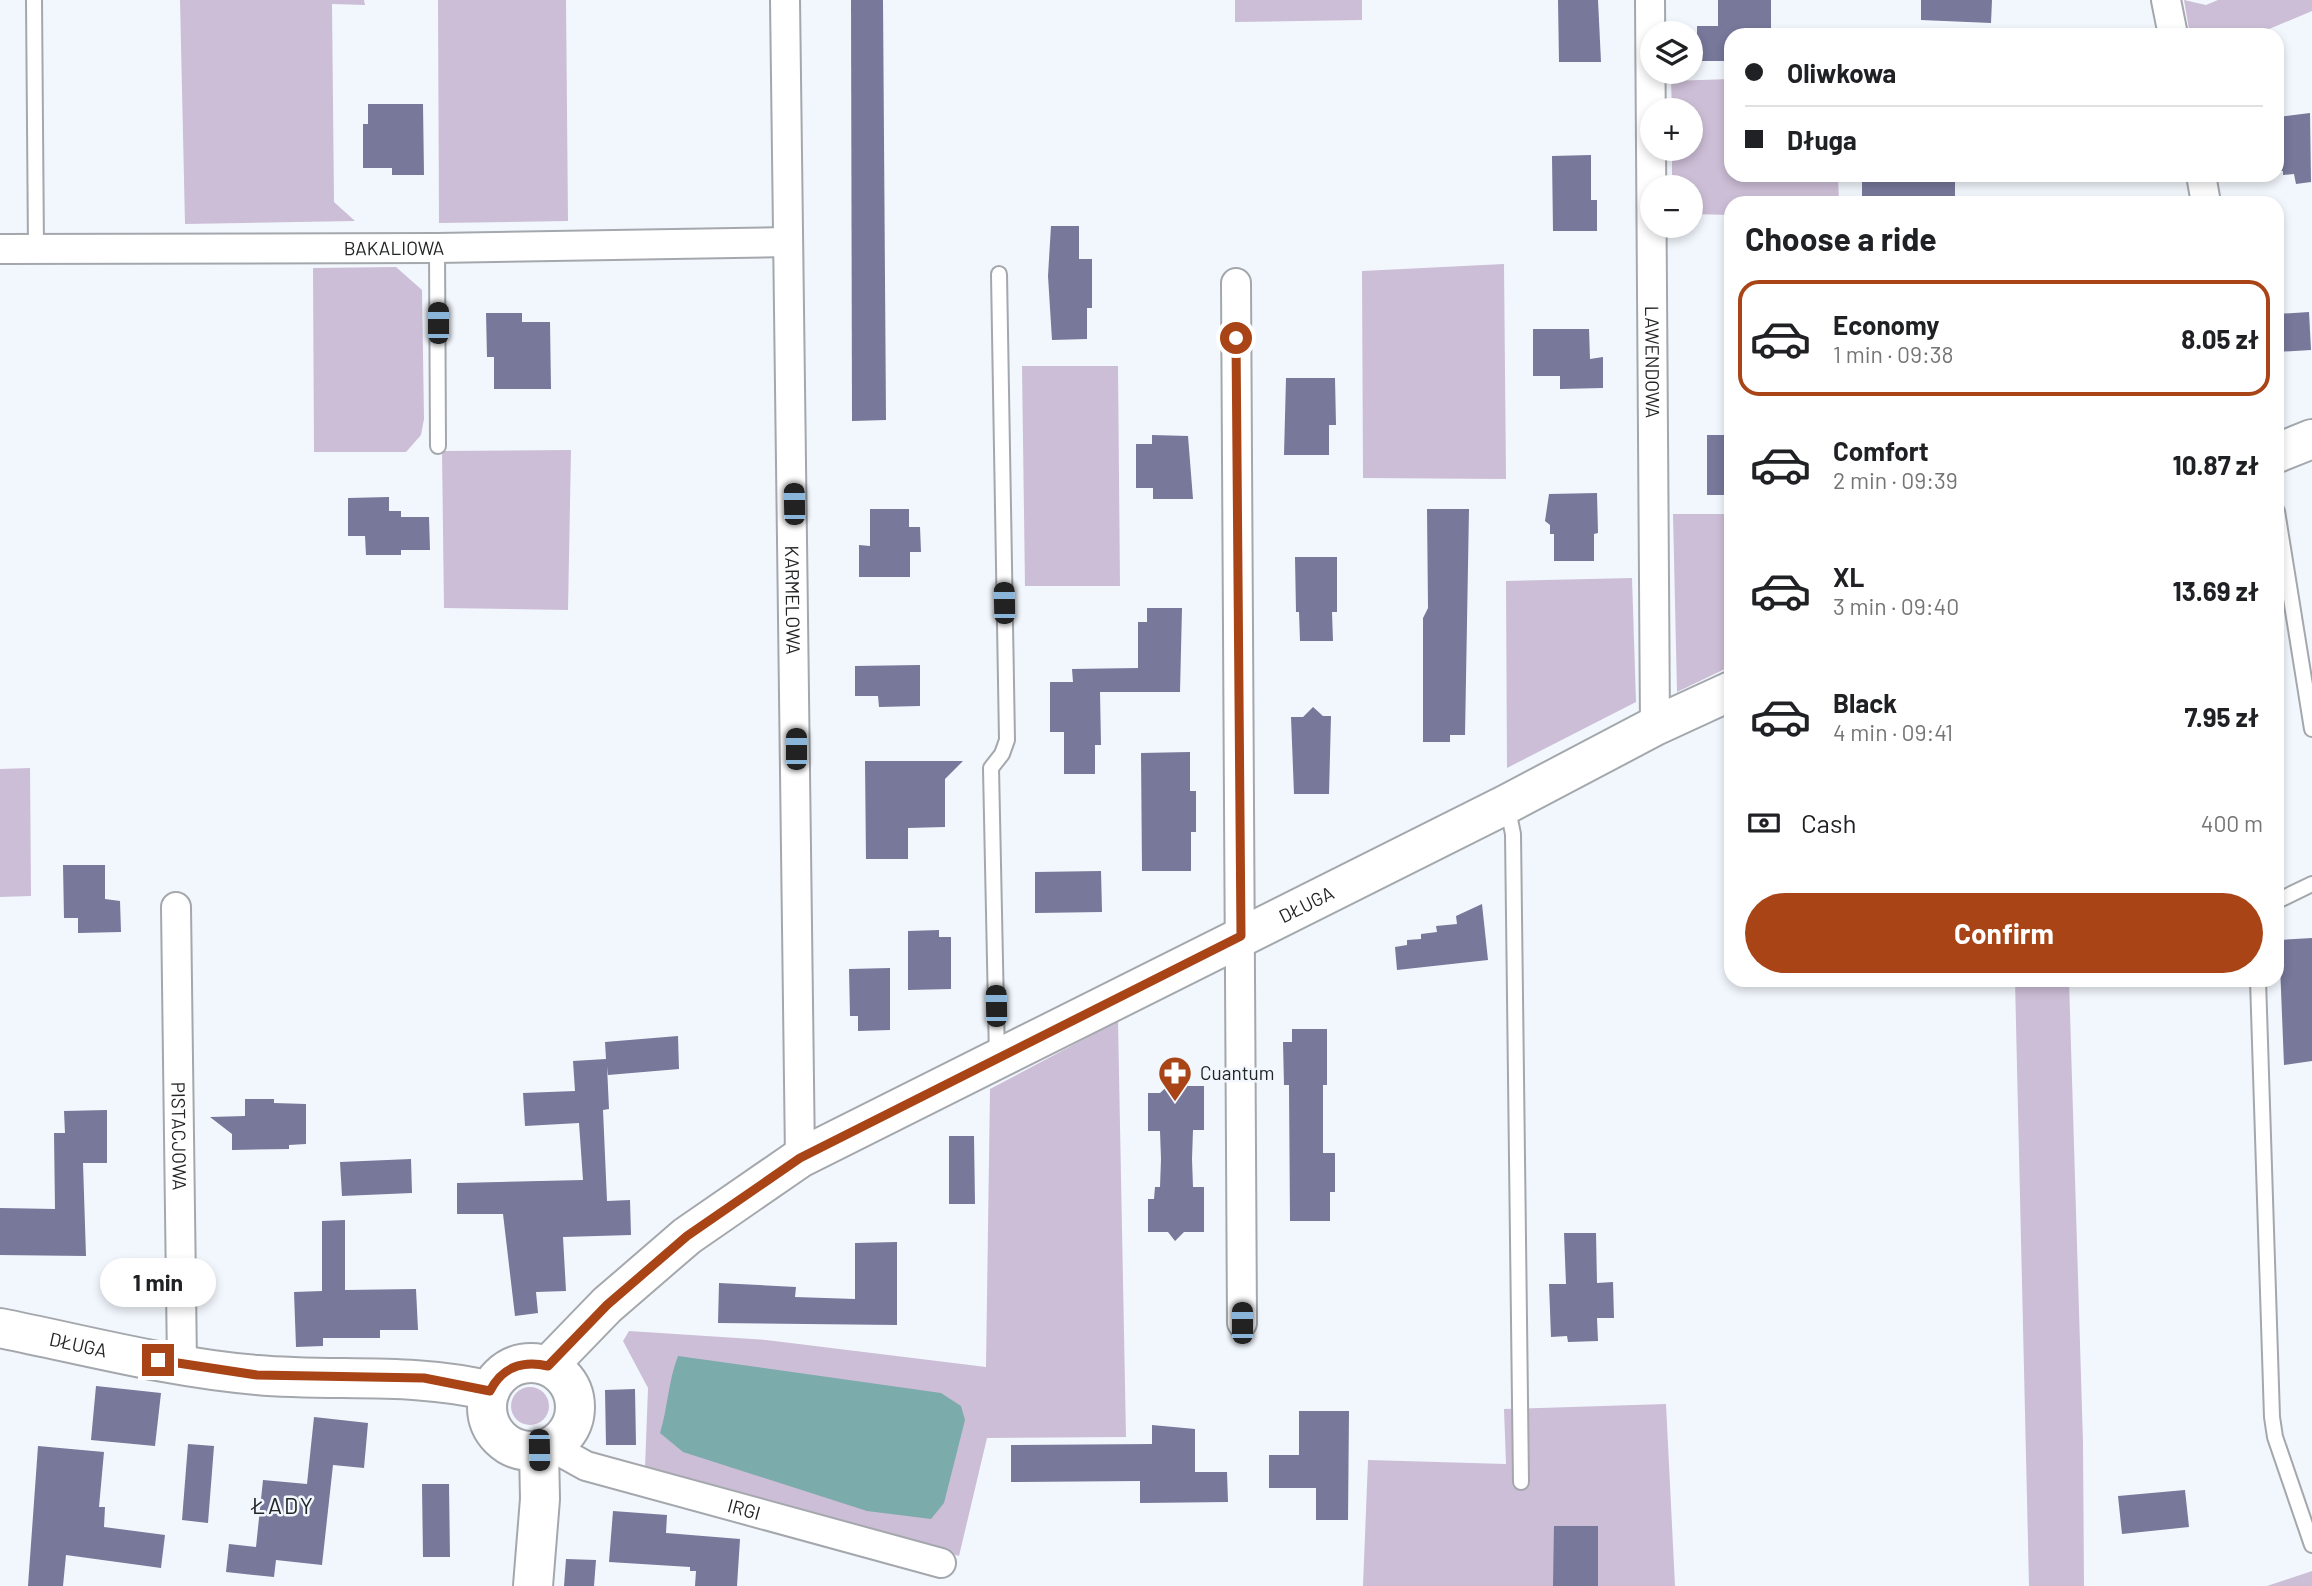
<!DOCTYPE html>
<meta charset="utf-8">
<style>
:root{--surface:#fff;--page:#f6f6f6;--text:#202124;--muted:#757577;--line:#e0e0e0;--accent:#a84415}
body{margin:0;font-family:Barlow,sans-serif;background:var(--page);color:var(--text);height:100vh;display:flex;flex-direction:column;font-size:26px;white-space:nowrap}
*{box-sizing:border-box;margin:0}
p{font-size:23px;color:var(--muted)}
.icon{flex:none;width:38px;height:38px;fill:none;stroke:currentColor;stroke-width:2;stroke-linecap:round;stroke-linejoin:round}
.map{position:relative;flex:1;overflow:hidden}
.details{position:absolute;left:1724px;top:196px;width:560px;height:791px;display:flex;flex-direction:column;background:var(--surface);border-radius:21px;box-shadow:0 4px 10px #0003}
.details>*{flex:none}
.top-card{position:absolute;left:1724px;top:28px;width:560px;height:154px;border-radius:21px;box-shadow:0 4px 10px #0003;display:grid;align-content:center;height:154px;padding:0 21px;background:var(--surface)}
.controls{position:absolute;left:1640px;top:21px;display:grid;gap:14px}
.controls a{display:grid;place-items:center;width:63px;height:63px;border-radius:50%;background:var(--surface);box-shadow:0 4px 10px #0003;font-size:35px}
.end{position:absolute;width:32px;height:32px;margin:-16px;border:9px solid #a84415;background:#fff;box-shadow:0 0 0 4px #fff}
.from{border-radius:50%}
.bubble{position:absolute;height:49px;border-radius:24px;background:var(--surface);box-shadow:0 4px 10px #0003;font-size:23px;font-weight:700;line-height:49px;text-align:center}
.car{position:absolute;width:21px;height:42px;margin:-21px -10px;border-radius:9px;box-shadow:0 0 5px 2px #0007;background:linear-gradient(#222 24%,#8ab4d8 0 40%,#222 0 76%,#8ab4d8 0 86%,#222 0)}
.top-card b{display:flex;align-items:center;gap:24px;height:66px;font-size:26px}
.top-card b+b{border-top:2px solid var(--line)}
.top-card i{width:18px;height:18px;background:var(--text)}
ul{padding:0;list-style:none}
li{display:flex;align-items:center;gap:21px;height:116px;margin:0 14px 10px;padding:0 7px;border:4px solid transparent;border-radius:21px}
li div{flex:1}
li b{display:block;font-size:26px}
li em{font-style:normal;font-weight:700}
li.current{border-color:var(--accent)}
li>.icon{width:63px;height:63px;stroke-width:1.5}
h2{padding:0 21px;font-size:32px;line-height:84px}
.pay{display:flex;align-items:center;gap:18px;height:77px;padding:0 21px;font-size:26px}
.pay p{margin-inline-start:auto}
.cta{display:flex;gap:14px;margin-top:auto;padding:14px 21px}
.cta a{flex:1;height:80px;border-radius:42px;background:var(--accent);color:#fff;font-size:28px;font-weight:700;line-height:80px;text-align:center}
.map>svg:first-child{display:block}
.green{fill:#ccbed6}
.water{fill:#7babaa}
.building{fill:#77789a}
.lines{fill:none;stroke-linecap:round;stroke-linejoin:round}
.lane-casing{stroke:#a4a8ad;stroke-width:18}
.street-casing{stroke:#a4a8ad;stroke-width:32}
.secondary-casing{stroke:#a4a8ad;stroke-width:42}
.lane{stroke:#fff;stroke-width:14}
.street{stroke:#fff;stroke-width:28}
.secondary{stroke:#fff;stroke-width:38}
.route{stroke:#a84415;stroke-width:9}
.labels{text-anchor:middle;stroke-width:5;stroke-linejoin:round;paint-order:stroke}
.street-label{font-size:19px;fill:#222426;stroke:#f2f7fd}
.poi-label{font-size:19px;fill:#222426;stroke:#f2f7fd;text-anchor:start}
.quarter-label{font-size:23px;letter-spacing:2px;fill:#222426;stroke:#f2f7fd}
</style>
<div class="map">
<svg width="2312" height="1586" viewBox="0 0 2312 1586">
<rect width="100%" height="100%" fill="#f2f7fd"/>
<g class="green">
<polygon points="180,0 364,0 365,5 332,4 334,202 355,221 185,224"/>
<polygon points="438,0 566,0 568,221 439,223"/>
<polygon points="1235,0 1362,0 1362,20 1235,22"/>
<polygon points="2184,0 2206,5 2218,0 2312,0 2312,11 2255,35 2190,35"/>
<polygon points="1731,79 1731,175 1838,175 1839,203 1731,203 1731,215 1691,214 1690,187 1672,187 1672,149 1690,149 1690,110 1672,110 1671,81"/>
<polygon points="1504,264 1506,479 1363,478 1362,271"/>
<polygon points="396,267 422,290 424,419 421,435 406,452 314,452 313,268"/>
<polygon points="1022,366 1118,366 1120,586 1025,586"/>
<polygon points="571,450 568,610 444,608 442,451"/>
<polygon points="1673,514 1731,514 1731,666 1677,692"/>
<polygon points="1632,578 1636,702 1507,768 1506,581"/>
<polygon points="30,768 31,896 0,897 0,769"/>
<polygon points="2015,980 2069,980 2083,1443 2084,1586 2029,1586"/>
<polygon points="1118,1021 1126,1437 987,1438 959,1556 645,1468 648,1388 623,1341 629,1331 766,1340 986,1367 990,1089"/>
<circle cx="530" cy="1406" r="19"/>
<polygon points="1666,1404 1675,1586 1363,1586 1368,1460 1506,1464 1504,1409"/>
<polygon points="2312,1571 2312,1586 2267,1586"/>
</g>
<path class="water" d="M678 1356 941 1393 961 1406 965 1420 944 1503 931 1519 867 1511 683 1452 660 1433C668 1407 668 1382 678 1356Z"/>
<g class="building">
<polygon points="851,0 883,0 886,420 852,421"/>
<polygon points="1558,0 1598,0 1601,62 1559,62"/>
<polygon points="1718,0 1771,0 1771,35 1731,35 1731,61 1697,61 1697,26 1718,26"/>
<polygon points="1921,0 1992,0 1991,23 1921,20"/>
<polygon points="368,104 423,104 424,175 392,175 392,168 363,168 363,124 368,124"/>
<polygon points="2310,113 2311,182 2296,184 2294,174 2283,175 2283,171 2277,171 2277,117"/>
<polygon points="1591,155 1591,200 1597,200 1597,231 1553,231 1552,156"/>
<rect x="1862" y="175" width="93" height="28"/>
<polygon points="1051,226 1079,226 1079,259 1092,259 1092,308 1087,308 1087,339 1052,340 1048,276"/>
<polygon points="2309,312 2311,350 2277,352 2277,314"/>
<polygon points="486,313 522,313 522,322 550,322 551,389 494,389 494,357 487,357"/>
<polygon points="1533,329 1589,329 1590,359 1603,357 1603,388 1560,389 1560,376 1533,376"/>
<polygon points="1286,378 1335,378 1336,425 1329,425 1329,455 1284,455"/>
<polygon points="1152,435 1188,436 1193,499 1153,499 1153,488 1136,488 1136,444 1152,444"/>
<rect x="1707" y="435" width="24" height="60"/>
<polygon points="1597,493 1598,533 1594,534 1594,561 1554,561 1554,534 1550,534 1550,525 1545,521 1549,494"/>
<polygon points="389,497 389,511 401,511 401,517 429,517 430,550 401,550 401,555 366,555 365,536 348,536 348,498"/>
<polygon points="870,509 909,509 909,527 920,527 921,552 910,552 910,577 859,577 859,545 870,546"/>
<polygon points="1427,509 1469,509 1465,735 1450,735 1450,742 1423,742 1423,618 1428,608"/>
<polygon points="1295,557 1337,557 1337,612 1332,612 1333,641 1300,641 1299,612 1296,612"/>
<polygon points="1147,608 1182,608 1180,692 1100,692 1101,745 1095,745 1095,774 1064,774 1064,732 1050,732 1050,682 1073,682 1072,669 1138,668 1138,622 1147,622"/>
<polygon points="920,665 920,706 879,707 878,696 855,696 855,666"/>
<polygon points="1313,707 1323,716 1331,716 1329,794 1294,794 1291,717 1303,717"/>
<polygon points="1190,752 1190,791 1196,791 1196,832 1191,832 1191,871 1142,871 1141,753"/>
<polygon points="865,761 963,761 945,779 945,827 908,828 908,859 866,859"/>
<polygon points="63,865 105,865 105,899 120,901 121,932 78,933 78,918 64,918"/>
<polygon points="1101,871 1102,912 1035,913 1035,872"/>
<polygon points="1482,904 1488,960 1397,970 1395,947 1407,945 1407,940 1421,939 1421,934 1437,932 1436,926 1457,924 1456,916"/>
<polygon points="939,930 939,937 951,937 951,989 908,990 908,931"/>
<polygon points="2312,938 2312,1061 2284,1065 2279,940"/>
<polygon points="890,968 890,1030 858,1031 858,1016 850,1016 849,969"/>
<polygon points="1292,1029 1327,1029 1327,1085 1323,1085 1323,1153 1335,1153 1335,1192 1330,1192 1330,1221 1290,1221 1289,1085 1284,1085 1283,1042 1292,1042"/>
<polygon points="678,1036 679,1069 608,1075 607,1066 609,1109 603,1110 607,1201 630,1200 631,1235 563,1237 566,1291 536,1292 538,1313 515,1316 503,1214 457,1214 457,1183 583,1180 579,1123 525,1126 523,1093 575,1091 573,1061 606,1059 605,1042"/>
<polygon points="1176,1078 1184,1086 1204,1086 1204,1130 1193,1130 1192,1159 1193,1187 1204,1187 1204,1232 1184,1232 1175,1241 1168,1232 1148,1232 1148,1199 1154,1199 1155,1187 1160,1187 1161,1159 1160,1131 1148,1131 1148,1093 1160,1093"/>
<polygon points="245,1099 274,1099 274,1103 306,1104 306,1144 289,1145 289,1149 232,1150 232,1134 210,1117 245,1116"/>
<polygon points="107,1110 107,1163 83,1163 86,1256 0,1255 0,1208 55,1209 54,1133 65,1133 64,1111"/>
<polygon points="949,1136 974,1136 975,1204 949,1204"/>
<polygon points="411,1159 412,1193 342,1196 340,1162"/>
<polygon points="345,1220 345,1290 416,1289 418,1330 380,1330 380,1338 323,1338 323,1346 296,1347 294,1292 322,1291 322,1221"/>
<polygon points="1564,1233 1596,1233 1597,1283 1613,1282 1614,1318 1597,1318 1598,1341 1568,1342 1567,1336 1551,1337 1549,1284 1566,1284"/>
<polygon points="897,1242 897,1325 718,1323 719,1283 796,1287 795,1297 855,1299 855,1243"/>
<polygon points="96,1386 161,1393 155,1446 91,1440"/>
<polygon points="635,1389 636,1445 606,1445 605,1390"/>
<polygon points="1299,1411 1349,1411 1348,1520 1316,1520 1316,1488 1269,1488 1269,1455 1299,1455"/>
<polygon points="314,1417 368,1423 364,1468 333,1465 322,1565 276,1560 274,1577 226,1572 229,1544 256,1547 263,1480 307,1484"/>
<polygon points="1152,1425 1195,1429 1195,1472 1227,1472 1228,1502 1140,1503 1140,1481 1011,1482 1011,1445 1152,1444"/>
<polygon points="188,1444 214,1446 208,1523 182,1520"/>
<polygon points="38,1446 104,1452 99,1507 105,1507 104,1527 165,1535 161,1568 66,1555 63,1586 28,1586"/>
<polygon points="422,1484 449,1484 450,1557 423,1557"/>
<polygon points="2185,1490 2189,1527 2122,1534 2118,1496"/>
<polygon points="613,1511 667,1515 666,1533 740,1539 737,1586 695,1586 696,1571 690,1571 690,1567 609,1562"/>
<polygon points="1554,1526 1598,1526 1598,1586 1553,1586"/>
<polygon points="566,1559 596,1560 594,1586 564,1586"/>
</g>
<g class="lines">
<g class="lane-casing">
<g id="lane">
<polyline points="34,0 36,249"/>
<polyline points="437,248 438,446"/>
<polyline points="2277,511 2312,729"/>
<polyline points="1507,805 1513,834 1521,1482"/>
<polyline points="2277,901 2312,884"/>
<polyline points="2258,980 2272,1417 2275,1437 2312,1545"/>
<polyline points="997,1057 991,768 1002,754 1007,740 999,274"/>
</g>
</g>
<g class="street-casing">
<g id="street">
<path id="s1" d="M785 0 800 1158"/>
<path id="s2" d="M1650 0 1655 726"/>
<polyline points="2166,0 2173,35"/>
<polyline points="2201,175 2206,203"/>
<path id="s3" d="M0 249 437 248 788 242"/>
<polyline points="1236,283 1242,1323"/>
<path id="s4" d="M176 907 182 1364"/>
<path id="s5" d="M550 1446 586 1466 941 1563"/>
</g>
</g>
<g class="secondary-casing">
<g id="secondary">
<polyline points="2277,453 2312,439"/>
<path id="s6" d="M0 1328C85 1345 171 1368 257 1375 335 1382 413 1372 490 1391"/>
<circle cx="531" cy="1407" r="44"/>
<path id="s7" d="M548 1366 607 1305 687 1236 800 1158 1507 804 1655 726 1731 691"/>
<polyline points="533,1586 540,1499 539,1450"/>
</g>
</g>
<use href="#lane" class="lane"/>
<use href="#street" class="street"/>
<use href="#secondary" class="secondary"/>
</g>
<g class="lines">
<path class="route" d="M158 1360 257 1375 424 1378 490 1391C502 1367 523 1360 548 1366L607 1305 687 1236 800 1158 1241 936 1236 338"/>
</g>
<defs>
<g id="pharmacy-pin" transform="scale(1.75)"><path d="M0 17L-7.5 6A9.5 9.5 0 1 1 7.5 6Z" fill="#a84415" stroke="#f2f7fd"/><path d="M-2-6h4v4h4v4h-4v4h-4v-4h-4v-4h4Z" fill="#fff"/></g>
</defs>
<g fill-rule="evenodd">
<use href="#pharmacy-pin" x="1175" y="1073"/>
</g>
<g class="labels">
<g class="street-label">
<text dy="7" stroke="none"><textPath href="#s3" startOffset="394">BAKALIOWA</textPath></text>
<text dy="7" stroke="none"><textPath href="#s2" startOffset="362">LAWENDOWA</textPath></text>
<text dy="7" stroke="none"><textPath href="#s1" startOffset="600">KARMELOWA</textPath></text>
<text dy="7" stroke="none"><textPath href="#s7" startOffset="894">DŁUGA</textPath></text>
<text dy="7" stroke="none"><textPath href="#s4" startOffset="229">PISTACJOWA</textPath></text>
<text dy="7" stroke="none"><textPath href="#s6" startOffset="80">DŁUGA</textPath></text>
<text dy="7" stroke="none"><textPath href="#s5" startOffset="205">IRGI</textPath></text>
</g>
<g class="poi-label">
<text x="1200" y="1080">Cuantum</text>
</g>
<g class="quarter-label">
<text x="283" y="1514">ŁADY</text>
</g>
</g>
</svg>
<div class="controls">
<a><svg class="icon" aria-label="layers" viewBox="0 0 24 24"><path d="M12 4l9 5-9 5-9-5zM3 14l9 5 9-5"/></svg></a>
<a>+</a>
<a>−</a>
</div>
<i class="end from" style="left:1236px;top:338px"></i>
<i class="end" style="left:158px;top:1360px"></i>
<div class="bubble" style="left:100px;top:1258px;width:116px">1 min</div>
<i class="car" style="left:438px;top:323px;rotate:0deg"></i>
<i class="car" style="left:794px;top:504px;rotate:359deg"></i>
<i class="car" style="left:1004px;top:603px;rotate:359deg"></i>
<i class="car" style="left:796px;top:749px;rotate:0deg"></i>
<i class="car" style="left:996px;top:1006px;rotate:359deg"></i>
<i class="car" style="left:1242px;top:1323px;rotate:0deg"></i>
<i class="car" style="left:539px;top:1450px;rotate:179deg"></i>
<div class="top-card">
<b><i class="from"></i>Oliwkowa</b>
<b><i></i>Długa</b>
</div>
<section class="details">
<h2>Choose a ride</h2>
<ul>
<li class="current"><svg class="icon" aria-label="car" viewBox="0 0 24 24"><path d="M5 17H2v-5l4-1 3-4h7l3 4 3 1v5h-3M9 17h6M6 11h13"/><circle cx="7" cy="17" r="2"/><circle cx="17" cy="17" r="2"/></svg><div><b>Economy</b><p>1 min · 09:38</p></div><em>8.05 zł</em></li>
<li><svg class="icon" aria-label="car" viewBox="0 0 24 24"><path d="M5 17H2v-5l4-1 3-4h7l3 4 3 1v5h-3M9 17h6M6 11h13"/><circle cx="7" cy="17" r="2"/><circle cx="17" cy="17" r="2"/></svg><div><b>Comfort</b><p>2 min · 09:39</p></div><em>10.87 zł</em></li>
<li><svg class="icon" aria-label="car" viewBox="0 0 24 24"><path d="M5 17H2v-5l4-1 3-4h7l3 4 3 1v5h-3M9 17h6M6 11h13"/><circle cx="7" cy="17" r="2"/><circle cx="17" cy="17" r="2"/></svg><div><b>XL</b><p>3 min · 09:40</p></div><em>13.69 zł</em></li>
<li><svg class="icon" aria-label="car" viewBox="0 0 24 24"><path d="M5 17H2v-5l4-1 3-4h7l3 4 3 1v5h-3M9 17h6M6 11h13"/><circle cx="7" cy="17" r="2"/><circle cx="17" cy="17" r="2"/></svg><div><b>Black</b><p>4 min · 09:41</p></div><em>7.95 zł</em></li>
</ul>
<div class="pay"><svg class="icon" aria-label="cash" viewBox="0 0 24 24"><path d="M3 7h18v10H3z"/><circle cx="12" cy="12" r="2"/></svg>Cash<p>400 m</p></div>
<div class="cta"><a>Confirm</a></div>
</section>
</div>
